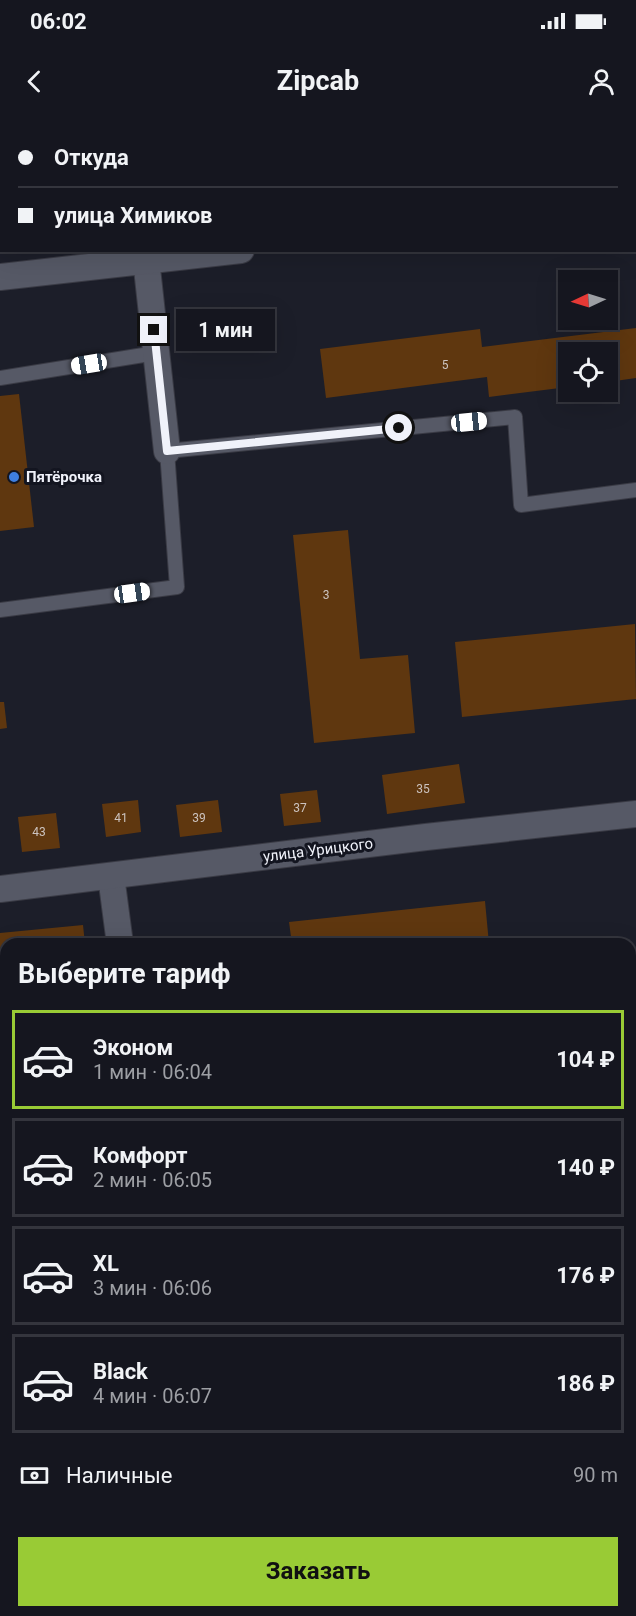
<!DOCTYPE html>
<html lang="ru">
<meta charset="utf-8">
<style>
:root{--surface:#15161f;--page:#22232c;--text:#f1f3f6;--muted:#9d9fa4;--line:#34353d;--accent:#99cb35}
body{margin:0;font-family:Roboto,sans-serif;background:var(--page);color:var(--text);height:100vh;display:flex;flex-direction:column;font-size:22px;white-space:nowrap}
*{box-sizing:border-box;margin:0}
p{font-size:20px;color:var(--muted)}
.icon{flex:none;width:33px;height:33px;fill:none;stroke:currentColor;stroke-width:2;stroke-linecap:round;stroke-linejoin:round}
.map{position:relative;flex:1;overflow:hidden}
.side{position:absolute;left:0px;top:818px;width:636px;height:680px;display:flex;flex-direction:column;background:var(--surface);border-radius:18px 18px 0 0;box-shadow:0 6px 24px #0002,0 0 0 2px var(--line)}
.side>*{flex:none}
.hud{position:absolute;left:0px;top:0px;width:636px;height:132px;box-shadow:0 6px 24px #0002,0 0 0 2px var(--line);display:grid;align-content:center;height:132px;padding:0 18px;background:var(--surface)}
.needle{width:39px;rotate:266deg}
.fabs{position:absolute;left:558px;top:150px;display:grid;gap:12px}
.fabs a{display:grid;place-items:center;width:60px;height:60px;border-radius:0px;background:var(--surface);box-shadow:0 6px 24px #0002,0 0 0 2px var(--line);font-size:30px}
.end{position:absolute;width:27px;height:27px;margin:-14px;border:8px solid #f0f2fa;background:#111;box-shadow:0 0 0 3px #111}
.from{border-radius:50%}
.bubble{position:absolute;height:42px;border-radius:0px;background:var(--surface);box-shadow:0 6px 24px #0002,0 0 0 2px var(--line);font-size:20px;font-weight:700;line-height:42px;text-align:center}
.car{position:absolute;width:18px;height:36px;margin:-18px -9px;border-radius:8px;box-shadow:0 0 4px 2px #0007;background:linear-gradient(#fff 24%,#345 0 40%,#fff 0 76%,#345 0 86%,#fff 0)}
.hud b{display:flex;align-items:center;gap:21px;height:57px;font-size:22px}
.hud b+b{border-top:2px solid var(--line)}
.hud i{width:15px;height:15px;background:var(--text)}
ul{padding:0;list-style:none}
li{display:flex;align-items:center;gap:18px;height:99px;margin:0 12px 9px;padding:0 6px;border:3px solid var(--line);border-radius:0px}
li div{flex:1}
li b{display:block;font-size:22px}
li em{font-style:normal;font-weight:700}
li.active{border-color:var(--accent)}
li>.icon{width:54px;height:54px;stroke-width:1.5}
h2{padding:0 18px;font-size:27px;line-height:72px}
.pay{display:flex;align-items:center;gap:15px;height:66px;padding:0 18px;font-size:22px}
.pay p{margin-inline-start:auto}
.primary-button{display:flex;gap:12px;margin-top:auto;padding:12px 18px}
.primary-button a{flex:1;height:69px;border-radius:0px;background:var(--accent);color:#111;font-size:24px;font-weight:700;line-height:69px;text-align:center}
.status{display:flex;justify-content:space-between;align-items:center;height:42px;padding:0 30px;background:var(--surface);direction:ltr}
.status svg{height:16px;fill:currentColor}
header{display:flex;justify-content:space-between;align-items:center;height:78px;padding:0 18px;background:var(--surface);font-size:27px;font-weight:700}
.map>svg:first-child{display:block}
.building{fill:#5f370f}
.lines{fill:none;stroke-linecap:round;stroke-linejoin:round}
.service-casing{stroke:#3a3b45;stroke-width:16}
.minor-casing{stroke:#3a3b45;stroke-width:28}
.service{stroke:#565966;stroke-width:14}
.minor{stroke:#565966;stroke-width:26}
.route{stroke:#f0f2fa;stroke-width:8}
.shop-dot{fill:#3f7fe0;stroke:#131520;stroke-width:2}
.labels{text-anchor:middle;stroke-width:6;stroke-linejoin:round;paint-order:stroke}
.number-label{font-size:12px;fill:#ccc3bf}
.poi-label{font-size:15px;font-weight:bold;fill:#f0f2fa;stroke:#131520;text-anchor:start}
.street-label{font-size:15px;fill:#f0f2fa;stroke:#131520}
</style>
<div class="status"><b>06:02</b><svg viewBox="0 0 49 12"><path d="M0 12V9h3v3zM5 12V6h3v6zM10 12V3h3v9zM15 12V0h3v12zM26 1h20v11H26zM47 4h2v5h-2z"/></svg></div>
<header><svg class="icon" aria-label="back" viewBox="0 0 24 24"><path d="M15 5l-7 7 7 7"/></svg>Zipcab<svg class="icon" aria-label="person" viewBox="0 0 24 24"><circle cx="12" cy="8" r="4"/><path d="M4 21q1-7 8-7t8 7"/></svg></header>
<div class="map">
<svg width="636" height="1496" viewBox="0 0 636 1496">
<rect width="100%" height="100%" fill="#1c1e29"/>
<g class="building">
<polygon points="636,208 636,258 608,262 608,232 568,232 568,267 489,277 487,257 326,278 320,229 480,209 482,227"/>
<polygon points="19,274 34,407 0,411 0,276"/>
<polygon points="348,410 360,539 408,535 415,613 314,623 293,415"/>
<polygon points="635,504 636,579 462,597 455,522"/>
<polygon points="0,582 4,582 7,608 0,609"/>
<polygon points="459,644 465,683 387,694 382,655"/>
<polygon points="317,670 321,702 284,706 280,674"/>
<polygon points="138,680 141,712 106,717 102,684"/>
<polygon points="218,680 222,712 180,717 176,685"/>
<polygon points="56,693 60,728 22,732 18,697"/>
<polygon points="485,781 489,824 292,824 289,802"/>
<polygon points="83,805 85,824 6,824 6,869 0,870 0,813"/>
<polygon points="636,1280 636,1328 630,1329 630,1281"/>
<polygon points="4,1369 5,1405 0,1405 0,1370"/>
</g>
<g class="lines">
<g class="service-casing">
<g id="service">
<polyline points="281,0 281,2"/>
<polyline points="307,2 321,0"/>
<polyline points="0,258 156,233"/>
<polyline points="0,490 177,467 167,331 515,297 521,385 636,370"/>
</g>
</g>
<g class="minor-casing">
<g id="minor">
<polyline points="129,0 130,2"/>
<polyline points="634,87 636,87"/>
<polyline points="145,130 167,331"/>
<polyline points="0,157 241,130"/>
<polyline points="111,756 120,824"/>
<polyline points="0,769 426,717 636,694"/>
<polyline points="630,1233 636,1233"/>
<polyline points="0,1301 6,1301"/>
<polyline points="204,1491 205,1496"/>
</g>
</g>
<use href="#service" class="service"/>
<use href="#minor" class="minor"/>
</g>
<g class="lines">
<polyline class="route" points="154,210 167,331 399,308"/>
</g>
<circle class="shop-dot" cx="14" cy="357" r="6"/>
<g class="labels">
<g class="number-label">
<text x="445" y="249">5</text>
<text x="326" y="479">3</text>
<text x="423" y="673">35</text>
<text x="300" y="692">37</text>
<text x="121" y="702">41</text>
<text x="199" y="702">39</text>
<text x="39" y="716">43</text>
</g>
<g class="poi-label">
<text x="26" y="362">Пятёрочка</text>
</g>
<g class="street-label">
<text transform="translate(318 730) rotate(-7)" y="5">улица Урицкого</text>
</g>
</g>
</svg>
<div class="fabs">
<a><svg class="needle" viewBox="-14 -14 28 28"><path d="M0-13l5 13h-10z" fill="#e53935"/><path d="M0 13l5-13h-10z" fill="#9d9fa4"/></svg></a>
<a><svg class="icon" aria-label="locate" viewBox="0 0 24 24"><circle cx="12" cy="12" r="6"/><path d="M12 2v4M12 18v4M2 12h4M18 12h4"/></svg></a>
</div>
<i class="end from" style="left:399px;top:308px"></i>
<i class="end" style="left:154px;top:210px"></i>
<div class="bubble" style="left:176px;top:189px;width:99px">1 мин</div>
<i class="car" style="left:89px;top:244px;rotate:261deg"></i>
<i class="car" style="left:469px;top:302px;rotate:84deg"></i>
<i class="car" style="left:132px;top:473px;rotate:82deg"></i>
<div class="hud">
<b><i class="from"></i>Откуда</b>
<b><i></i>улица Химиков</b>
</div>
<section class="side">
<h2>Выберите тариф</h2>
<ul>
<li class="active"><svg class="icon" aria-label="car" viewBox="0 0 24 24"><path d="M5 17H2v-5l4-1 3-4h7l3 4 3 1v5h-3M9 17h6M6 11h13"/><circle cx="7" cy="17" r="2"/><circle cx="17" cy="17" r="2"/></svg><div><b>Эконом</b><p>1 мин · 06:04</p></div><em>104 ₽</em></li>
<li><svg class="icon" aria-label="car" viewBox="0 0 24 24"><path d="M5 17H2v-5l4-1 3-4h7l3 4 3 1v5h-3M9 17h6M6 11h13"/><circle cx="7" cy="17" r="2"/><circle cx="17" cy="17" r="2"/></svg><div><b>Комфорт</b><p>2 мин · 06:05</p></div><em>140 ₽</em></li>
<li><svg class="icon" aria-label="car" viewBox="0 0 24 24"><path d="M5 17H2v-5l4-1 3-4h7l3 4 3 1v5h-3M9 17h6M6 11h13"/><circle cx="7" cy="17" r="2"/><circle cx="17" cy="17" r="2"/></svg><div><b>XL</b><p>3 мин · 06:06</p></div><em>176 ₽</em></li>
<li><svg class="icon" aria-label="car" viewBox="0 0 24 24"><path d="M5 17H2v-5l4-1 3-4h7l3 4 3 1v5h-3M9 17h6M6 11h13"/><circle cx="7" cy="17" r="2"/><circle cx="17" cy="17" r="2"/></svg><div><b>Black</b><p>4 мин · 06:07</p></div><em>186 ₽</em></li>
</ul>
<div class="pay"><svg class="icon" aria-label="cash" viewBox="0 0 24 24"><path d="M3 7h18v10H3z"/><circle cx="12" cy="12" r="2"/></svg>Наличные<p>90 m</p></div>
<div class="primary-button"><a>Заказать</a></div>
</section>
</div>
